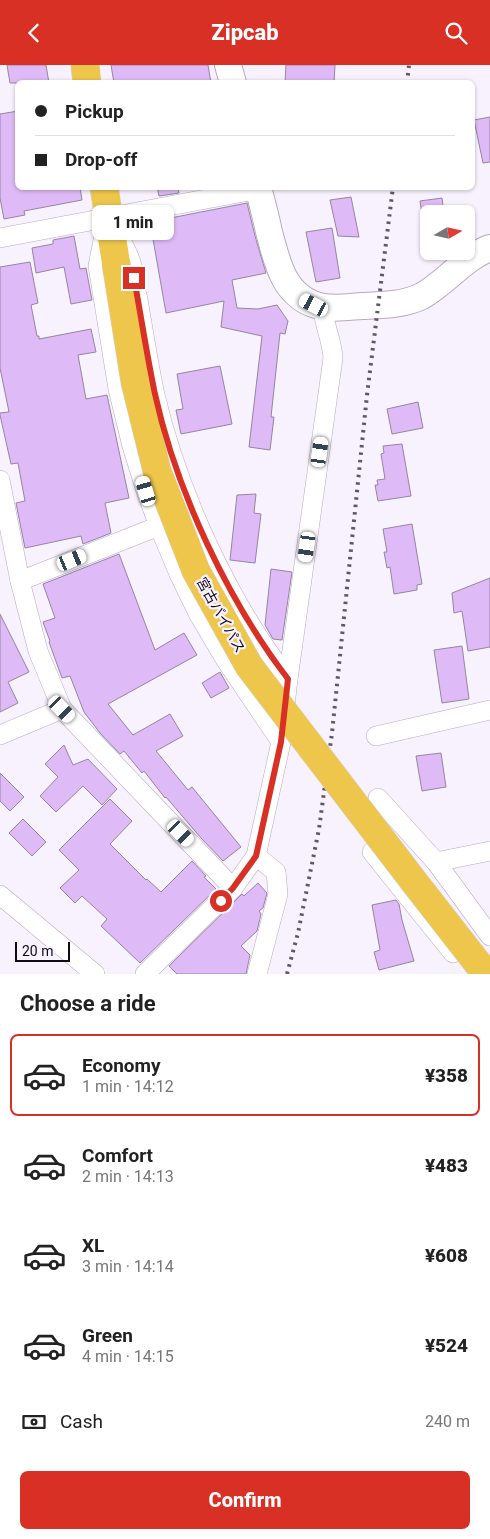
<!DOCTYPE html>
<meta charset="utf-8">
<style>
:root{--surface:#fff;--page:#f2f2f2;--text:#222;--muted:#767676;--line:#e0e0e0;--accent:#d93025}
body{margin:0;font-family:Roboto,"Noto Sans JP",sans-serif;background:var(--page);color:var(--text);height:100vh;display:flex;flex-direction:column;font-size:19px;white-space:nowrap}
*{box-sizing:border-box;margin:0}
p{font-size:16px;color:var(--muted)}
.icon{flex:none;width:28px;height:28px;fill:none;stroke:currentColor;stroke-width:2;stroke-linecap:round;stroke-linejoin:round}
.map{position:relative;height:909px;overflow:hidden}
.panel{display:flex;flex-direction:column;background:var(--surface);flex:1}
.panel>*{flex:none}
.guide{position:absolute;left:15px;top:15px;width:460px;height:110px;border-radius:8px;box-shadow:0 1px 4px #0004;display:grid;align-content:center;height:110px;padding:0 20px;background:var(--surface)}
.needle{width:32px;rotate:81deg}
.buttons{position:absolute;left:420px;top:140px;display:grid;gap:10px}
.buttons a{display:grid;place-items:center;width:55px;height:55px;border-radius:8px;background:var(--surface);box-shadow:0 1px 4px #0004;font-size:25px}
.scale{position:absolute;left:15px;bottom:12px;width:55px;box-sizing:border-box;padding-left:5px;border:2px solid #100a14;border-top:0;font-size:14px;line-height:18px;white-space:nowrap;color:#100a14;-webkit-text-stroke:4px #f8f1fe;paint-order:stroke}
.end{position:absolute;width:22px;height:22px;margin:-11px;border:6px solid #d93025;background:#fff;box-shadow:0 0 0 2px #fff}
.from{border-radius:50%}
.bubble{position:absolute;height:35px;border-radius:8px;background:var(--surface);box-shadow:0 1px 4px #0004;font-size:16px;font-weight:800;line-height:35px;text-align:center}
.car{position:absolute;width:15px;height:30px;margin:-15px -8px;border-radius:6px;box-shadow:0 0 4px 1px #0007;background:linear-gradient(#fff 24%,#345 0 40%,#fff 0 76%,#345 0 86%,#fff 0)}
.guide b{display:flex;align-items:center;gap:18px;height:48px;font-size:19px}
.guide b+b{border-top:1px solid var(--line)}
.guide i{width:12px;height:12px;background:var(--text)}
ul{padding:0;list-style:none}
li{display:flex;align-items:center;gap:15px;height:82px;margin:0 10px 8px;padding:0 10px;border:2px solid transparent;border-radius:8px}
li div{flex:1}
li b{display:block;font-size:19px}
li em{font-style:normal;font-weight:800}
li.current{border-color:var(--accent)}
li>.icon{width:45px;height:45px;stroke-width:1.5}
h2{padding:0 20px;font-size:22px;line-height:60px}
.pay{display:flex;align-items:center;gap:12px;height:55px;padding:0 20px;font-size:19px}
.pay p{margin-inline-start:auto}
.primary-button{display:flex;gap:10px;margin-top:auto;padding:10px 20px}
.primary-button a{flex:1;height:58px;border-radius:8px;background:var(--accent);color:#fff;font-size:20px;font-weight:800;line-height:58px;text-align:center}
header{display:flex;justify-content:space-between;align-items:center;height:65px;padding:0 20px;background:var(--accent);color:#fff;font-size:22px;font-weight:800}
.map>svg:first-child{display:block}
.building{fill:#debaf6;stroke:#9585a1}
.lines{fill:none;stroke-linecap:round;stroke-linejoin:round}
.street-casing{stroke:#b9a8c5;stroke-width:20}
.secondary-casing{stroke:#b9a8c5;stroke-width:28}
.highway-casing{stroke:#d4d3d5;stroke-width:29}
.street{stroke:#fff;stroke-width:19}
.secondary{stroke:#fff;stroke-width:26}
.highway{stroke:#eec64c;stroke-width:28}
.rail{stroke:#5e5863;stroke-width:4;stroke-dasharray:2.5 5;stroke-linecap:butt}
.highway-bridge-casing{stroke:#d4d3d5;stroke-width:29;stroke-linecap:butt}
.highway-bridge{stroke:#eec64c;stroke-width:28}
.route{stroke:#d93025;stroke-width:6}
.labels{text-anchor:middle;stroke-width:4.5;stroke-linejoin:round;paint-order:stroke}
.street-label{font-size:14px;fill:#100a14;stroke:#f8f1fe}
</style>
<header><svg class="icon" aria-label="back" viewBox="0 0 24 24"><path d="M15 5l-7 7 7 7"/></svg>Zipcab<svg class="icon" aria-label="search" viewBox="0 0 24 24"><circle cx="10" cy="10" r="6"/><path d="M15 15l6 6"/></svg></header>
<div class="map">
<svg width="490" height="909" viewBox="0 0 490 909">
<rect width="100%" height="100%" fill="#f8f1fe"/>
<g class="building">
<polygon points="7,0 46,0 49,18 10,18"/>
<polygon points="111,0 208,0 211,18 114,18"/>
<polygon points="286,0 335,0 334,18 285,18"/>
<polygon points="18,46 18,122 80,122 82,135 24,146 25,150 4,154 0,133 0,49"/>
<polygon points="490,52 490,97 483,98 474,55"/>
<polygon points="157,122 178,122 179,128 159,131"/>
<polygon points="351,132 359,172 338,171 330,135"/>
<polygon points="442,133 444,149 422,149 420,136"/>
<polygon points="247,138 255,171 266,208 232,215 237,243 258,244 277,240 288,256 285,269 280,268 271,352 274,352 270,385 249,382 262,271 221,262 224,236 166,248 150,157"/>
<polygon points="332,163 340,213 316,217 306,167"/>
<polygon points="74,171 80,204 86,203 92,235 71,239 64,202 36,208 32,183 53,179 53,175"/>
<polygon points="30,197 38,238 31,240 37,271 39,271 39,274 91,264 96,287 78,290 86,334 107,330 129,433 105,438 111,468 83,479 81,471 25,483 16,438 25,436 18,398 11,399 0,350 0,348 9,347 0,303 0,202"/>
<polygon points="220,301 232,359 181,369 176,345 183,344 177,309"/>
<polygon points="418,337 423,363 392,369 387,344"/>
<polygon points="402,379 411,431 378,436 375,420 378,420 377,415 385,414 381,389 384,388 383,381"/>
<polygon points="256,429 254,448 261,449 255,498 230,495 237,430"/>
<polygon points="412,459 422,519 417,520 417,525 394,529 390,502 387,503 384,487 387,487 383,464"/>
<polygon points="119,489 155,585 184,568 197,590 108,639 133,670 170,649 183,671 156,686 188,725 192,722 241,782 223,796 201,773 166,732 165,733 144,706 142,708 124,686 120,689 100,668 84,647 70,611 62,613 49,577 50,576 43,557 55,553 43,519"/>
<polygon points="271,504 292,507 282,575 273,574 265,560"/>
<polygon points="490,513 490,582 468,586 462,546 454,548 452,528"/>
<polygon points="0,549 29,607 8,617 18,638 0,647"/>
<polygon points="462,581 469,634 442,638 434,585"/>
<polygon points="220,607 229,623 211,633 202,618"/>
<polygon points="64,680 73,700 88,694 117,724 102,740 83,721 56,747 40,731 58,712 45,699"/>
<polygon points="441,688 446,722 422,726 416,691"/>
<polygon points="0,708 24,732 10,746 0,736"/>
<polygon points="110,734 132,756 110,779 146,815 147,814 161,827 192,796 206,811 204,812 216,824 140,898 101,861 107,854 82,831 75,838 60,823 79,805 59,785"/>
<polygon points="23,754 46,777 32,791 9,768"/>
<polygon points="258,818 267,828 263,843 259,846 261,849 257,866 241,881 250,890 246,909 177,909 169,901 242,829 244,831"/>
<polygon points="396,835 399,839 402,855 414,896 379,905 374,887 380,885 372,840"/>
</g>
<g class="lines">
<g class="street-casing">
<g id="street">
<polyline points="105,165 98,201 118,324 132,381 146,426 159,461 179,509 199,550 225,594 281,677"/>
<path d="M117 168C121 176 126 184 129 192 134 203 135 217 137 229 143 263 148 297 155 330 178 427 227 535 288 614"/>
<polyline points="0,173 259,124"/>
<polyline points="0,415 20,516 38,586 62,644 233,823"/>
<polyline points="20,516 159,461"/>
<polyline points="0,670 62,644"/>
<polyline points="376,671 490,645"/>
<polyline points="378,733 436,797 490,871"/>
<polyline points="372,787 453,888"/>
<polyline points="256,791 276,807 278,829 257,909"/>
<polyline points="436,797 490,786"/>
<polyline points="0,830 95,909"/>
<path d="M145 909 233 823 256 791 281 677 288 614 333 293C332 274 323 259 323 241"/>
</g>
</g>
<g class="secondary-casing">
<g id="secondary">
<polyline points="228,0 233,18"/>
<path d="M258 122C262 137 266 152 269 167 277 195 282 227 313 239 328 245 346 242 362 241 382 240 404 240 422 231 447 217 463 193 490 183"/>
</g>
</g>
<g class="highway-casing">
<g id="highway">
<polyline points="85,0 87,18"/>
<polyline points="104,122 116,198"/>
</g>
</g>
<use href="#street" class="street"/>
<use href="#secondary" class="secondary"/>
<use href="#highway" class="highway"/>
<g class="rail">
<polyline points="407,18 409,0"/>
<polyline points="287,909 298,868 319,764 332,668 367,330 393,122"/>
</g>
<g class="highway-bridge-casing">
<polyline id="highway-bridge" points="116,198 135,317 157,406 196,506 249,601 415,818 486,909"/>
</g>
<use href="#highway-bridge" class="highway-bridge"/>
</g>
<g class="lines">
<path class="route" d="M134 213C141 251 147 291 155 329 176 425 228 536 288 614L281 677 256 791 233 823 221 836"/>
</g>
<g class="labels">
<g class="street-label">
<text transform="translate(221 550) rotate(61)" y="5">宮古バイパス</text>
</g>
</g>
</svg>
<div class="buttons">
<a><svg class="needle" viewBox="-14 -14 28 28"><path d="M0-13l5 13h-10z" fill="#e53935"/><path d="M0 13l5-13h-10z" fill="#767676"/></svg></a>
</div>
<div class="scale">20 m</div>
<i class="end from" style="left:221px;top:836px"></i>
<i class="end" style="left:134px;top:213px"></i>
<div class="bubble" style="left:92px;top:140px;width:82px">1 min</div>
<i class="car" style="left:314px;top:240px;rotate:297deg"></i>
<i class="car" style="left:320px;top:387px;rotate:8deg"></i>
<i class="car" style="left:146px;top:426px;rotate:343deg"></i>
<i class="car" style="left:307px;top:482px;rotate:188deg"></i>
<i class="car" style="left:72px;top:495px;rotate:68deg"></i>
<i class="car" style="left:62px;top:644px;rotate:136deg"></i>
<i class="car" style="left:181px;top:768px;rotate:136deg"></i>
<div class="guide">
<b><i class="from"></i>Pickup</b>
<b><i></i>Drop-off</b>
</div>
</div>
<section class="panel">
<h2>Choose a ride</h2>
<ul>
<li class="current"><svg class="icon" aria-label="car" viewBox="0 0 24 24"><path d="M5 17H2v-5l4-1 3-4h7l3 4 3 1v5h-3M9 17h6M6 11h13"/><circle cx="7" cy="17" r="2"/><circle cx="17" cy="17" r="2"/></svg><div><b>Economy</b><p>1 min · 14:12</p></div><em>¥358</em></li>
<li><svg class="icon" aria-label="car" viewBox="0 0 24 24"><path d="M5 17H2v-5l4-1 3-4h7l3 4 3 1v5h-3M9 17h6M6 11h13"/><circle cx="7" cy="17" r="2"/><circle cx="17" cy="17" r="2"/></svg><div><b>Comfort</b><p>2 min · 14:13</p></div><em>¥483</em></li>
<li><svg class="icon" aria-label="car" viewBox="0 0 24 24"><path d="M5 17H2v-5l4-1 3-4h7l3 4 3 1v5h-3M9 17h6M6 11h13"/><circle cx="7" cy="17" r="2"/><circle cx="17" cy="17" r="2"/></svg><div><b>XL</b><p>3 min · 14:14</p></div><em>¥608</em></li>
<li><svg class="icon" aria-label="car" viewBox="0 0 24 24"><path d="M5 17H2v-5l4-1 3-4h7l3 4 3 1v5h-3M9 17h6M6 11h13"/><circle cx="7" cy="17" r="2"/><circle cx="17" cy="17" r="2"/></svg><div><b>Green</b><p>4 min · 14:15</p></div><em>¥524</em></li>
</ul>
<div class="pay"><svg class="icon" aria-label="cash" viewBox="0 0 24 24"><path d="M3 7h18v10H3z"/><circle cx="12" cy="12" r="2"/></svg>Cash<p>240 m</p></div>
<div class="primary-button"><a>Confirm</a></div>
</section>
